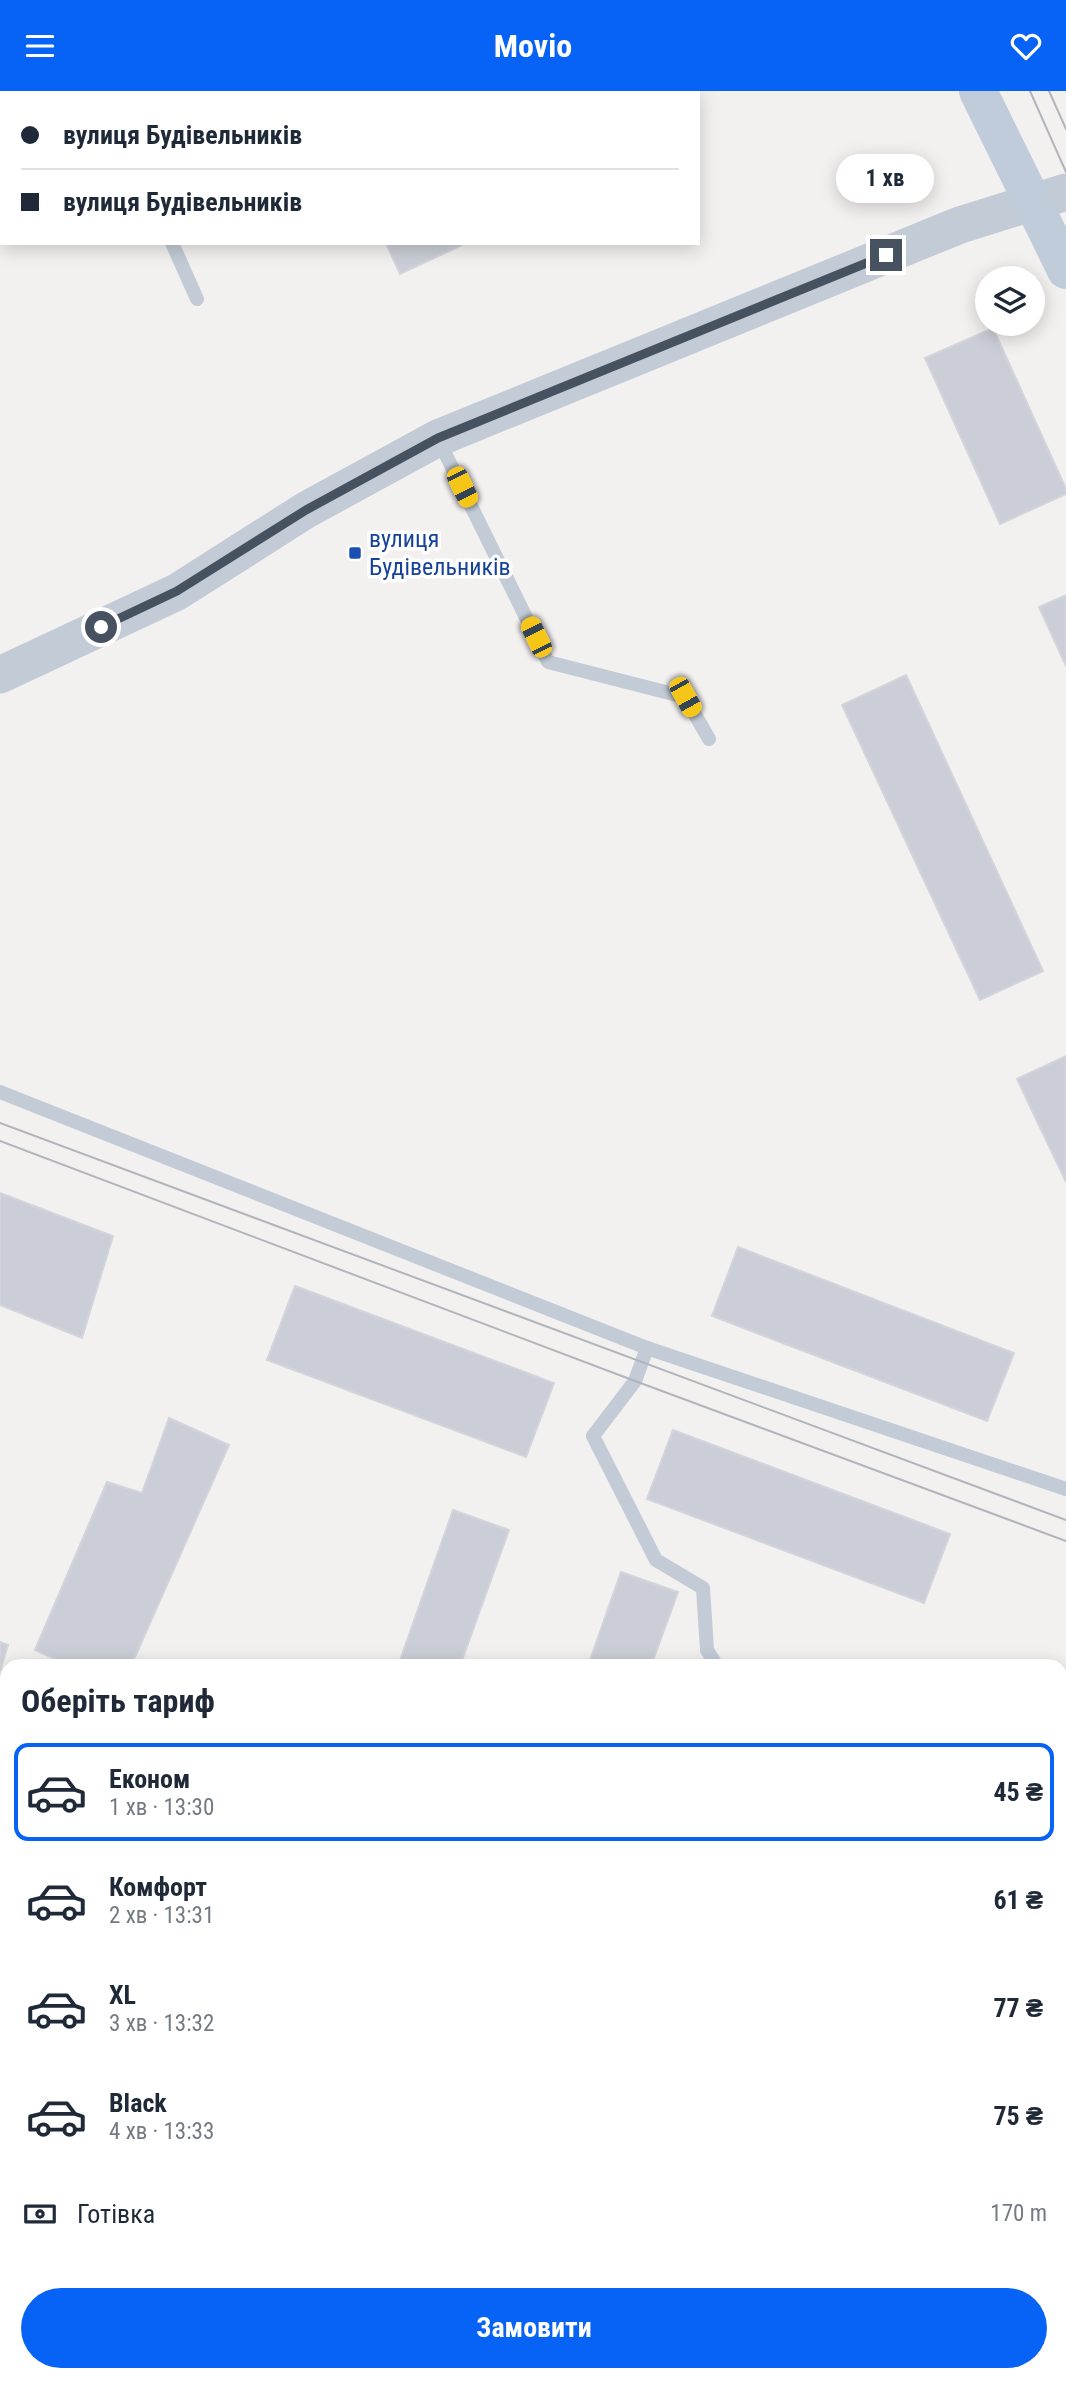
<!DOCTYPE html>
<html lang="uk">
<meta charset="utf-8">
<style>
:root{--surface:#fff;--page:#f6f6f7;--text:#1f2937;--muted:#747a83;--line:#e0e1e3;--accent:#0763f5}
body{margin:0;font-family:"Roboto Condensed",sans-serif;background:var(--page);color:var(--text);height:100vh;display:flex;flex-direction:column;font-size:26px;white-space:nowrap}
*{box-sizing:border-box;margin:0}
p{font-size:23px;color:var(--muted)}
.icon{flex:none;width:38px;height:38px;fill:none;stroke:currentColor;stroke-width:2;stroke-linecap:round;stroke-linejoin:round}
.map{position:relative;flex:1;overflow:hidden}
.sheet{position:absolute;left:0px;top:1568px;width:1068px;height:723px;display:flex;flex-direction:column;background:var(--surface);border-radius:21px 21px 0 0;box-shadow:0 4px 18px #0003}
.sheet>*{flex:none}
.banner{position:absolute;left:0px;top:0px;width:700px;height:154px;box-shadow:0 4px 18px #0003;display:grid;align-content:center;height:154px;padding:0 21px;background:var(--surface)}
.tools{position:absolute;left:975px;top:175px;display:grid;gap:14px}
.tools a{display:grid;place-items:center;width:70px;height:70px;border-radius:50%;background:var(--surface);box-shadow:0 4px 18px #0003;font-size:35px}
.end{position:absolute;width:32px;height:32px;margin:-16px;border:9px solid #465260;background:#fff;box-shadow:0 0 0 4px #fff}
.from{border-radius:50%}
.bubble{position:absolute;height:49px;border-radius:24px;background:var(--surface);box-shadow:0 4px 18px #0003;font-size:23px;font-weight:700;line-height:49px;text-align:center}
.car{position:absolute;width:21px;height:42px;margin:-21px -10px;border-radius:9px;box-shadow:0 0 5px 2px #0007;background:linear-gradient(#f5c518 24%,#345 0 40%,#f5c518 0 76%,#345 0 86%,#f5c518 0)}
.banner b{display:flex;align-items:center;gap:24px;height:66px;font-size:26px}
.banner b+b{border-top:2px solid var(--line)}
.banner i{width:18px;height:18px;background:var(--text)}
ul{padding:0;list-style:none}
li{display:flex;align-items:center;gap:21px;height:98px;margin:0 14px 10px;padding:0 7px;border:4px solid transparent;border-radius:14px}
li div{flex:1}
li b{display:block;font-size:26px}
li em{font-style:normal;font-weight:700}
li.current{border-color:var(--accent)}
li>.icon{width:63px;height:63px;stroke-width:1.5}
h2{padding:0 21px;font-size:32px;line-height:84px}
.pay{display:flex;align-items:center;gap:18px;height:77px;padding:0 21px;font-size:26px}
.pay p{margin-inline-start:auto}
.button{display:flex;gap:14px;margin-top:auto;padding:14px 21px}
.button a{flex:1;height:80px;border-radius:42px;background:var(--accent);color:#fff;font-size:28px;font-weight:700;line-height:80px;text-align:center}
header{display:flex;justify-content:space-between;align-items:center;height:91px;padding:0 21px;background:var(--accent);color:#fff;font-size:32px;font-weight:700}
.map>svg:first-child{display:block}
.building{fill:#cbced6;stroke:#d3d5dc;stroke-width:2}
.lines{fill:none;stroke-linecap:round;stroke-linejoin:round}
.service{stroke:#c2cbd6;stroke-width:14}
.tertiary{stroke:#c2cbd6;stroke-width:37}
.secondary{stroke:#c1ccdb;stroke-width:38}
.tram{stroke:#b1b5bb;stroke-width:2}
.rail-casing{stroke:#b1b5bb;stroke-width:8}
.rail{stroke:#fff;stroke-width:5;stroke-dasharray:16;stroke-linecap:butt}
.route{stroke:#465260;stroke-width:9}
.transit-dot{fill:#1a4fb4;stroke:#fff;stroke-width:2.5}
.labels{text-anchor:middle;stroke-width:7;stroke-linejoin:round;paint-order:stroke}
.transit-label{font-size:24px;fill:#164399;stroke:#fff;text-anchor:start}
</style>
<header><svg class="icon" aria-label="menu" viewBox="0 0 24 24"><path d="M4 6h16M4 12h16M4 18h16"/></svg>Movio<svg class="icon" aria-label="heart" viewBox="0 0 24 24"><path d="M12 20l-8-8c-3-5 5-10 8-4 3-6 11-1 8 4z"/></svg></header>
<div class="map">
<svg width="1066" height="2290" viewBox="0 0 1066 2290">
<rect width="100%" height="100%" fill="#f3f0f0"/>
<g class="building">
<polygon points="539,0 670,0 671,2 539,2"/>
<polygon points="386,152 461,152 462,154 400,183"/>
<polygon points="993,237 1066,398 1066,403 1000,433 925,267"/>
<polygon points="1066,504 1066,575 1039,516"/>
<polygon points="906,584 1043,880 980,909 842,614"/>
<polygon points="1066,965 1066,1091 1017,988"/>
<polygon points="0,1102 113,1145 82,1247 0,1214"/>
<polygon points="738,1156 1014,1262 987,1330 712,1225"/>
<polygon points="295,1195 554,1292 526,1366 267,1269"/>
<polygon points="169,1327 229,1354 131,1575 70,1575 35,1559 107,1391 142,1402"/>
<polygon points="673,1339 950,1443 924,1512 647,1408"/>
<polygon points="453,1419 509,1439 460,1575 398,1575"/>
<polygon points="621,1481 678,1501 651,1575 588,1575"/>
<polygon points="0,1551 8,1554 0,1580"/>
<polygon points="0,1694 7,1698 7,1791 0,1801"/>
<polygon points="0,1825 7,1827 7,1888 0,1886"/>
<polygon points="1060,2030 1066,2032 1066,2075 1060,2074"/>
<polygon points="1060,2129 1066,2130 1066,2168 1060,2167"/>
</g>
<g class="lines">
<g class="service">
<polyline points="102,0 103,2"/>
<polyline points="172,152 197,208"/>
<polyline points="438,348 548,571 685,606 709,648"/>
<polyline points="0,1001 647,1257 1066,1398"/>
<polyline points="647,1257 635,1290 593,1345 656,1469 703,1497 707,1559 717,1575"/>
<polyline points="1060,1808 1066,1811"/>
<polyline points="1060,2234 1066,2235"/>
</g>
<polyline class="tertiary" points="0,584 177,501 306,419 438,347 960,134 1066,101"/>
<polyline class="secondary" points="978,0 1066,179"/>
<g class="tram">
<polyline points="1030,0 1066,81"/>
<polyline points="1049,0 1066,38"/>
<polyline points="0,1032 1066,1429"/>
<polyline points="0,1050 635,1290 1066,1450"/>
</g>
<g class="rail-casing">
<g id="rail">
<polyline points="0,1899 7,1901"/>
<polyline points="1060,2201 1066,2202"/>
</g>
</g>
<use href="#rail" class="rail"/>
</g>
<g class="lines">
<polyline class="route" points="101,536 177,500 306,419 438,347 886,164"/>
</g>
<rect class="transit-dot" x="348" y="455" width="14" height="14" rx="3.5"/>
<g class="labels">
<g class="transit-label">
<text x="369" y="456">вулиця<tspan x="369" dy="28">Будівельників</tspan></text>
</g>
</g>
</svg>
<div class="tools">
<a><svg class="icon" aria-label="layers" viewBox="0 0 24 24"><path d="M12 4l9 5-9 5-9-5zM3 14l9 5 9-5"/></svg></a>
</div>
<i class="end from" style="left:101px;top:536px"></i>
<i class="end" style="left:886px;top:164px"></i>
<div class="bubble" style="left:836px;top:63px;width:98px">1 хв</div>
<i class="car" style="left:462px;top:396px;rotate:154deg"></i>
<i class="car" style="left:536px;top:546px;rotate:334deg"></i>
<i class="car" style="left:685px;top:606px;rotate:151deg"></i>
<div class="banner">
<b><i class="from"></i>вулиця Будівельників</b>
<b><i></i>вулиця Будівельників</b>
</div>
<section class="sheet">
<h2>Оберіть тариф</h2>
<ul>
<li class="current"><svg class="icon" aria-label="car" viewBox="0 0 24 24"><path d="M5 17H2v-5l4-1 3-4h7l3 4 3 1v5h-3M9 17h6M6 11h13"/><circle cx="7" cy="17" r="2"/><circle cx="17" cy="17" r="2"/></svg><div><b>Економ</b><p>1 хв · 13:30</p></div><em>45 ₴</em></li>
<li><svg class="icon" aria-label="car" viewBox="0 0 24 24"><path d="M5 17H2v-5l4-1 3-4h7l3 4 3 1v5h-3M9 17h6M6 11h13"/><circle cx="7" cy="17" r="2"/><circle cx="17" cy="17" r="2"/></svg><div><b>Комфорт</b><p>2 хв · 13:31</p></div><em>61 ₴</em></li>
<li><svg class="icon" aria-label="car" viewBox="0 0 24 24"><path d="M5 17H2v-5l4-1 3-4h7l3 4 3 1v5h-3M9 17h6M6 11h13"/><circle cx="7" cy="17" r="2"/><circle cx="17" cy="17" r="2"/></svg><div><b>XL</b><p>3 хв · 13:32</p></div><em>77 ₴</em></li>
<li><svg class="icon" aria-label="car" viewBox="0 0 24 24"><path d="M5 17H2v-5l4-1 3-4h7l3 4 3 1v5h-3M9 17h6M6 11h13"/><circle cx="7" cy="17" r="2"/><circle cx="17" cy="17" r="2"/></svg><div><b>Black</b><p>4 хв · 13:33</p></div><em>75 ₴</em></li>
</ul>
<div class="pay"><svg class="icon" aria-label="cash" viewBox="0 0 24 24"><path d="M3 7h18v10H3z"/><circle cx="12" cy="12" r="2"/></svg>Готівка<p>170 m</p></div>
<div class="button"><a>Замовити</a></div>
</section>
</div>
